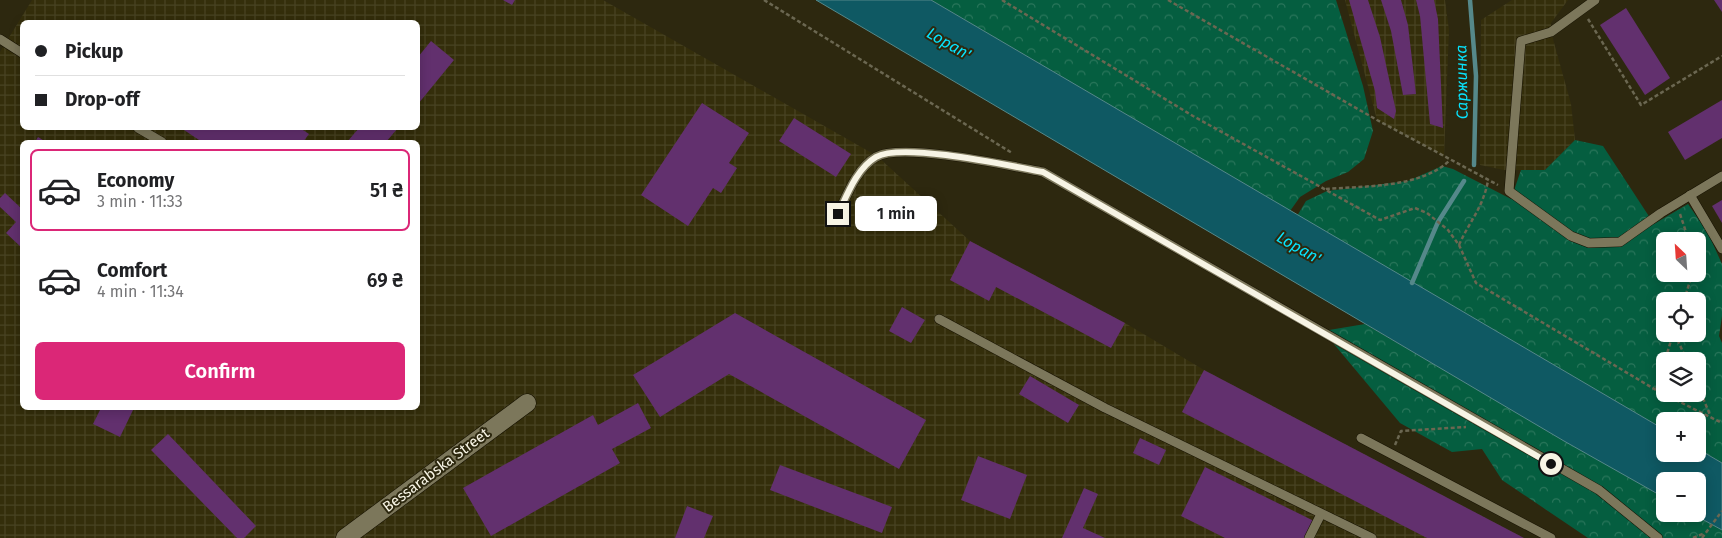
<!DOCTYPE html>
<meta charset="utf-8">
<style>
:root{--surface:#fff;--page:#f2f2f2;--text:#202124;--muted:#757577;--line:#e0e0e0;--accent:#db2777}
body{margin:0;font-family:"Fira Sans",sans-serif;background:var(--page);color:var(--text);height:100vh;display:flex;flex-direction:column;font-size:19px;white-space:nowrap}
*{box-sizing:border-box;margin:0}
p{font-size:16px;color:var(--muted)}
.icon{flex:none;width:28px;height:28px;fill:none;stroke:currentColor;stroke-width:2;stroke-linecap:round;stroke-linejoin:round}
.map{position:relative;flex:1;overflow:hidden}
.sheet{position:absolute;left:20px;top:140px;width:400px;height:270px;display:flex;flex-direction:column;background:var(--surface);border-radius:8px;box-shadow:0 2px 12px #0003}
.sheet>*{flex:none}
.banner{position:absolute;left:20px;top:20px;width:400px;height:110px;border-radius:8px;box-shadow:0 2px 12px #0003;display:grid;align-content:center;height:110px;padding:0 15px;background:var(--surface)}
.needle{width:32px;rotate:335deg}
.buttons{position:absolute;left:1656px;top:232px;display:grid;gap:10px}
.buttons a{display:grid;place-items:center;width:50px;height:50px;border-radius:8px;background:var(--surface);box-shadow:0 2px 12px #0003;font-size:25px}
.end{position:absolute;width:22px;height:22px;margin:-11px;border:6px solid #f7f4e5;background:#111;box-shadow:0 0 0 2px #111}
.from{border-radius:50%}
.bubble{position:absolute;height:35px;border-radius:8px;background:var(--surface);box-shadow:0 2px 12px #0003;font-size:16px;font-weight:600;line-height:35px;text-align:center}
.banner b{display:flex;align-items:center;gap:18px;height:48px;font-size:19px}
.banner b+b{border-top:1px solid var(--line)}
.banner i{width:12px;height:12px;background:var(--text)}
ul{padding:9px 0 0;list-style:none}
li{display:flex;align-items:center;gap:15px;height:82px;margin:0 10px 8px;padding:0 5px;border:2px solid transparent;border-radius:8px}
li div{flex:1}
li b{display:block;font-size:19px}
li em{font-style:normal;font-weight:600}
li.on{border-color:var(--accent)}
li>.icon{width:45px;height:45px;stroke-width:1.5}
.cta{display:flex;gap:10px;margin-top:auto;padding:10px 15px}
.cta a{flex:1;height:58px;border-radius:8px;background:var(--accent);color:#fff;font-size:20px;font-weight:600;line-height:58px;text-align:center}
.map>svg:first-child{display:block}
.industrial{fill:url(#industrial-grid);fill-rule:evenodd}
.forest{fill:url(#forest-crowns);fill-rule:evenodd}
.water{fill:#0f5963;stroke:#55888a}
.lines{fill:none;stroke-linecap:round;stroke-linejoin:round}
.stream{stroke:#55888a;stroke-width:4.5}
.building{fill:#62306e}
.service-casing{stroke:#161100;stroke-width:10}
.minor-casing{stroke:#161100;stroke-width:19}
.path{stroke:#6b6751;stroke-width:2.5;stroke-dasharray:4 2.5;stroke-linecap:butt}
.service{stroke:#7c775b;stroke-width:9}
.minor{stroke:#7c775b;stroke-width:18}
.route{stroke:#f7f4e5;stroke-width:6}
.labels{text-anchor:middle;stroke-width:4;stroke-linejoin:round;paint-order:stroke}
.street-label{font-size:15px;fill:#f7f4e5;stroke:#2d280f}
.water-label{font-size:16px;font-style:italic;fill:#07e3fd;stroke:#2d280f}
</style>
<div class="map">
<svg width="1722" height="538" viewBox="0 0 1722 538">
<defs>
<pattern id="industrial-grid" width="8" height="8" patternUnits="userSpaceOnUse" patternTransform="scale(1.25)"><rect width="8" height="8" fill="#342e0b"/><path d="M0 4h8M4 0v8" fill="none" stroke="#484323"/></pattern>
<pattern id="forest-crowns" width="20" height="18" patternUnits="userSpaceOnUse" patternTransform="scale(1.25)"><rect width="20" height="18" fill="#055e40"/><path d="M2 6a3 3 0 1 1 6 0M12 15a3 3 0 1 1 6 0" fill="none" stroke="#2a765b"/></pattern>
</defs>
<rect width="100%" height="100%" fill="#2d280f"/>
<g class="industrial">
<path d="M32 0H603L877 156 970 241 1125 323 1204 370 1524 538H0V52ZM22 22H418V128H22ZM22 142H418V408H22Z"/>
<polygon points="1345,0 1445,0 1449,30 1444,156 1377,120"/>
<polygon points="1512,0 1568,0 1551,23 1551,32 1571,104 1575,140 1545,170 1504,170 1480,165 1481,20"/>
</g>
<g class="forest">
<polygon points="931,0 1336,0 1363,86 1373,131 1364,159 1348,172 1326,181 1300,197 1290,211"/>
<path d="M1575 140 1603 146 1654 224 1688 204 1708 233 1722 264V316L1719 336 1722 343V463L1698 449V421H1665V430L1297 216 1306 201 1327 191 1408 181 1442 166 1453 169 1511 199 1521 170H1545ZM1665 241H1698V274H1665ZM1665 301H1698V334H1665ZM1665 361H1698V394H1665Z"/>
<polygon points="1365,324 1665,498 1665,514 1693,514 1722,530 1722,538 1588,538 1502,480 1482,449 1452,452 1400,423 1323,331"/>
</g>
<polygon class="water" points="816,0 931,0 1665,430 1665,454 1698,454 1698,449 1722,463 1722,530 1693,514 1698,514 1698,481 1665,481 1665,498 1564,441"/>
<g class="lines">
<g class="stream">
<polyline points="1470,0 1476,76 1474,165"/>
<polyline points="1412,283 1438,222 1464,181"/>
</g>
</g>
<g class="building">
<polygon points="503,0 515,0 512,5"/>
<polygon points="1349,0 1368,0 1380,37 1396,111 1394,119 1377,108 1375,91"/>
<polygon points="1381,0 1401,0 1408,25 1416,94 1403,95 1391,31"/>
<polygon points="1416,0 1434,0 1438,19 1443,128 1430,124 1420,16"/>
<polygon points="1714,0 1722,0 1722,12"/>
<polygon points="1626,8 1670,78 1645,95 1600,25"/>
<polygon points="431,41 454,60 418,104 418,57"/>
<polygon points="1722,100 1722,138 1685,160 1668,132"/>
<polygon points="702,103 749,133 729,163 737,168 721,193 713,188 688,226 641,195"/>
<polygon points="794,118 851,154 836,177 779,141"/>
<polygon points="181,128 300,128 309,134 303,142 202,142"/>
<polygon points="359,128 398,128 386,142 347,142"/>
<polygon points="38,137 46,142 35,142"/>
<polygon points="5,193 22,209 22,248 6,233 16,222 0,207 0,198"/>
<polygon points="1722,200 1722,223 1712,206"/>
<polygon points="970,241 1125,323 1111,348 996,287 989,301 950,280"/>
<polygon points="902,307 925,320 911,343 889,331"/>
<polygon points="735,313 926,420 899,469 729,374 660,417 633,375"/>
<polygon points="1204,370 1524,538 1427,538 1182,412"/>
<polygon points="1030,376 1079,405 1068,423 1019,394"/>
<polygon points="638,403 651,428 612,449 620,463 491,536 463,488 593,415 598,425"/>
<polygon points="101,408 134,408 120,437 93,424"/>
<polygon points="168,434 256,526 244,538 237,538 151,450"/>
<polygon points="1140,438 1166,450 1159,465 1133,453"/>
<polygon points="978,456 1027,475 1010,519 961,500"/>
<polygon points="780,465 892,507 882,533 770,490"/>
<polygon points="1205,467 1314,521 1305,538 1225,538 1181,516"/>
<polygon points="1084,488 1098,494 1083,528 1105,538 1062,538"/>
<polygon points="687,506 713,516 704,538 675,538"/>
</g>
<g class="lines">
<g class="service-casing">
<g id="service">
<polyline points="1595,0 1551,32 1521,41 1509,191 1571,236 1589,243 1620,242 1661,213 1722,176"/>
<polyline points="0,39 22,53"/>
<polyline points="138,128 162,142"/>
<polyline points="1690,195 1722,249"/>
<path d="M838 214C847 195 857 168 876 157 902 142 1011 166 1043 172L1599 490 1658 538"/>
<polyline points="939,319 1105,408 1372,538"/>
<polyline points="1361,438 1551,538"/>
<polyline points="1309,538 1321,514"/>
</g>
</g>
<g class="minor-casing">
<polyline id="minor" points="345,538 527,403"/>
</g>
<g class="path">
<polyline points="764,0 1012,153"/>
<polyline points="1002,0 1193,116 1380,220 1415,208 1427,213 1448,230 1459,245 1476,283 1656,390 1722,423"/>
<polyline points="1168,0 1377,120 1498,185"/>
<polyline points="1588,19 1641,105 1722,56"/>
<path d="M1326 189C1364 186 1422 188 1450 160"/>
<polyline points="1680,214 1689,241"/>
<path d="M1459 245C1470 220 1482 210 1488 181"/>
<polyline points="1684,301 1692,274"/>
<polyline points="1675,334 1687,361"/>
<polyline points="1698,386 1710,415"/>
<polyline points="1656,390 1673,334"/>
<polyline points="1395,445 1401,431 1466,427"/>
<polyline points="1693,538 1705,533"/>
<polyline points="1702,538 1722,511"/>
</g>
<use href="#service" class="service"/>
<use href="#minor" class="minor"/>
</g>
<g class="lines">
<path class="route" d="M838 214C847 195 857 168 876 157 903 142 1011 166 1043 172L1551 464"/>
</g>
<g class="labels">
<g class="street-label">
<text transform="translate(436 470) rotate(-37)" y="5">Bessarabska Street</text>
</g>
<g class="water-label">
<text transform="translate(949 43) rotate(30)" y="6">Lopan'</text>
<text transform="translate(1461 82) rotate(-91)" y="6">Саржинка</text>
<text transform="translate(1299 247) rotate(30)" y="6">Lopan'</text>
</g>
</g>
</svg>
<div class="buttons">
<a><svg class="needle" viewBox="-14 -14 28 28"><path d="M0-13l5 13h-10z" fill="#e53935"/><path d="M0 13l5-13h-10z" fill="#757577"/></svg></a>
<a><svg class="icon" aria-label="locate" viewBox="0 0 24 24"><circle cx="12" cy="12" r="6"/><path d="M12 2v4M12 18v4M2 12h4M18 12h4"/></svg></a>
<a><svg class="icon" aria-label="layers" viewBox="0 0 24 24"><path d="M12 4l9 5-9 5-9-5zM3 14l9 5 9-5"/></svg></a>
<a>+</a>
<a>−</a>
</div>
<i class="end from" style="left:1551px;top:464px"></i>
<i class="end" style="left:838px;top:214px"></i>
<div class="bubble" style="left:855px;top:196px;width:82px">1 min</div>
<div class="banner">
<b><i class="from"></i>Pickup</b>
<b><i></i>Drop-off</b>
</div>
<section class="sheet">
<ul>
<li class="on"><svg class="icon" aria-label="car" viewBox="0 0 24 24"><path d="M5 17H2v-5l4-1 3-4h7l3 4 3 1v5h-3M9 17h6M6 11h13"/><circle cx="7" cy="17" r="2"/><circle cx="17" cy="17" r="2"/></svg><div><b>Economy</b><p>3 min · 11:33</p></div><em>51 ₴</em></li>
<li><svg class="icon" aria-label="car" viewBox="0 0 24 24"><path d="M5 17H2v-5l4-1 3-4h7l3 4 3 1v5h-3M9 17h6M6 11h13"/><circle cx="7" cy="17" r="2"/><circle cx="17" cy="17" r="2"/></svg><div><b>Comfort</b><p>4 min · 11:34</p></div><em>69 ₴</em></li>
</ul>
<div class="cta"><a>Confirm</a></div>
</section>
</div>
